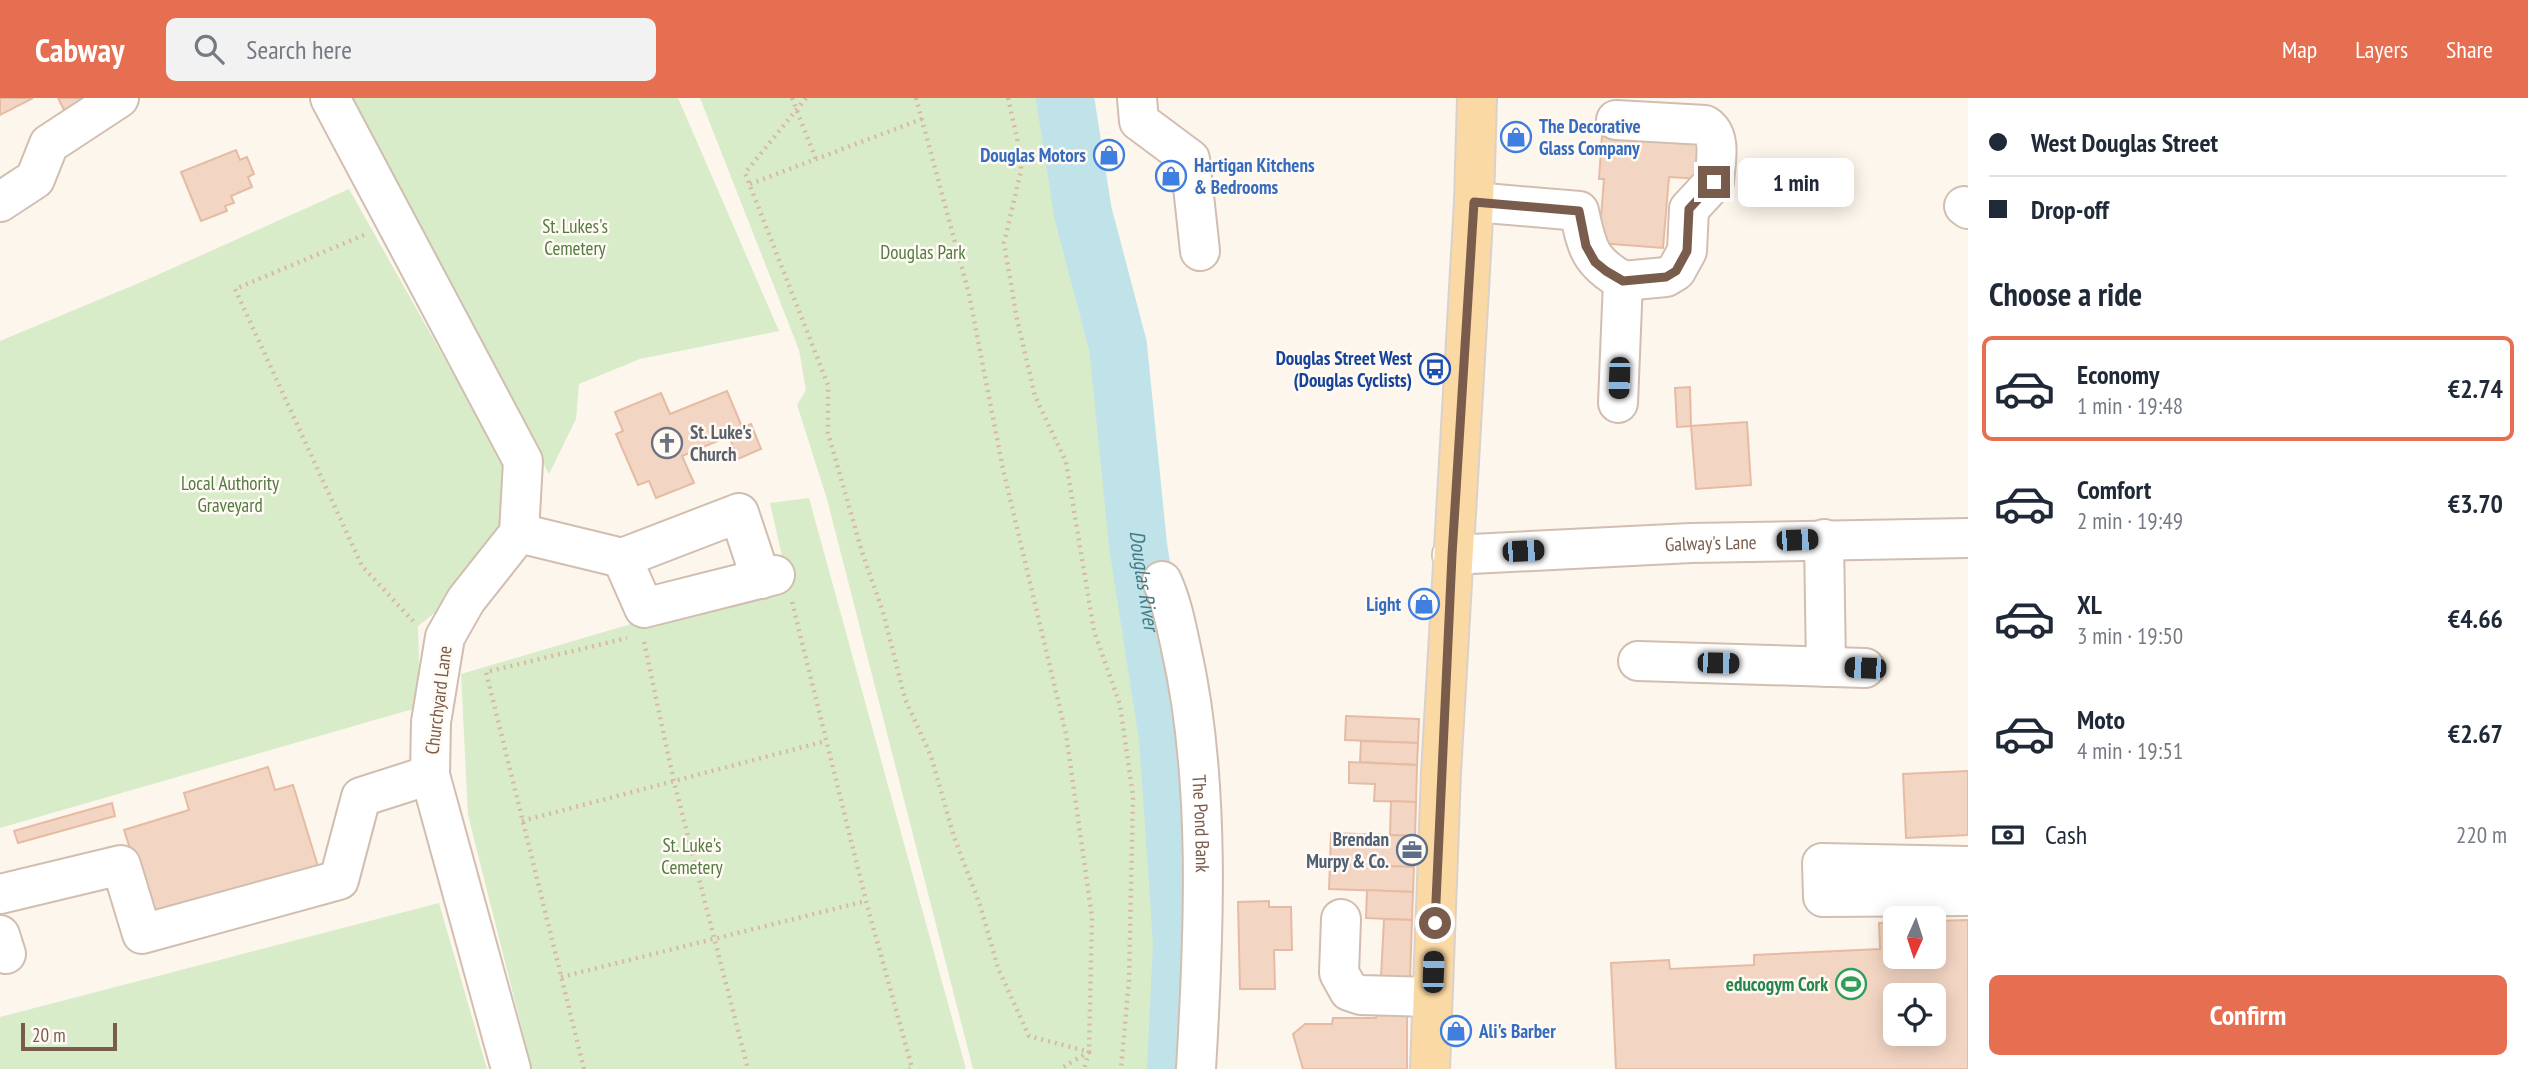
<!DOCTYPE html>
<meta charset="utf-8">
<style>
:root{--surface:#fff;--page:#f2f2f3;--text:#1f2937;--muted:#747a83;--line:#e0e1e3;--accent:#e76f51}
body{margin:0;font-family:"PT Sans Narrow",sans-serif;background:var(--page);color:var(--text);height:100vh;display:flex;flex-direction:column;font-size:26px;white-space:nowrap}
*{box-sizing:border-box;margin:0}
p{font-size:23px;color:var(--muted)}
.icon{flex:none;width:38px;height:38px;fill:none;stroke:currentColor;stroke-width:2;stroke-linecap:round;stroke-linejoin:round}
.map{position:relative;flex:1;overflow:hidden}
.panel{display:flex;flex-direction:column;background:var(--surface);width:560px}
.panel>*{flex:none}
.top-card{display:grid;align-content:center;height:154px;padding:0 21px;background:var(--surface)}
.needle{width:46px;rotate:183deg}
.controls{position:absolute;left:1883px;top:808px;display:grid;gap:14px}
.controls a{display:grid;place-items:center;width:63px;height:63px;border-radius:10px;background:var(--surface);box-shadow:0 4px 18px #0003;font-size:35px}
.scale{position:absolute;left:21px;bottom:18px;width:96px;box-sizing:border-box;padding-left:7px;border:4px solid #7a5c4d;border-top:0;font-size:19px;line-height:24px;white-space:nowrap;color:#7a5c4d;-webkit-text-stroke:5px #fffaf3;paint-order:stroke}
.end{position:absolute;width:32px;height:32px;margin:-16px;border:9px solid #7a5c4d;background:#fff;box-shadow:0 0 0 4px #fff}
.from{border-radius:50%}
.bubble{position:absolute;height:49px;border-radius:10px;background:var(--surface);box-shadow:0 4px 18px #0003;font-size:23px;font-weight:800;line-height:49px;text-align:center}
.car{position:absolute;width:21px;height:42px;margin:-21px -10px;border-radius:9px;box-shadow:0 0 5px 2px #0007;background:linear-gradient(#222 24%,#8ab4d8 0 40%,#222 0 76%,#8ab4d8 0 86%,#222 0)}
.top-card b{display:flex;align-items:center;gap:24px;height:66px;font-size:26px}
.top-card b+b{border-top:2px solid var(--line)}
.top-card i{width:18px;height:18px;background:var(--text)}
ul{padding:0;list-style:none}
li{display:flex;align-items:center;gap:21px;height:105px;margin:0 14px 10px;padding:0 7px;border:4px solid transparent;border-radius:10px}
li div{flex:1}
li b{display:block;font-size:26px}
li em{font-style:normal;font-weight:800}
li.active{border-color:var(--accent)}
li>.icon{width:63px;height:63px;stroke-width:1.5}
h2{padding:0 21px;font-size:32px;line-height:84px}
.pay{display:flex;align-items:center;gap:18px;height:77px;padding:0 21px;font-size:26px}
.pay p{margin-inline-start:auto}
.action{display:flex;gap:14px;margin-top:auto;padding:14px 21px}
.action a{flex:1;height:80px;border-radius:10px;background:var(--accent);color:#fff;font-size:28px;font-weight:800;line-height:80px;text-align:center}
header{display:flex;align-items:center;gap:42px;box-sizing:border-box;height:98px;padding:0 35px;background:var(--accent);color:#fff}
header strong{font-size:33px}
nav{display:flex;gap:38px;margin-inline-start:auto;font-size:24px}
.search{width:490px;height:63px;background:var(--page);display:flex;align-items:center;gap:18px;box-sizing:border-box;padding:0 24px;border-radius:10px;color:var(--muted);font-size:26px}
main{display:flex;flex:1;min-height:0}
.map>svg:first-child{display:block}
.green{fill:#d8ecc9}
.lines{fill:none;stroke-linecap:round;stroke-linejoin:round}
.river{stroke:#bfe3e8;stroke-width:58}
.building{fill:#f3d5c3;stroke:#e6bba3;stroke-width:2;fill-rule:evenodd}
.minor-casing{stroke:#d1beb0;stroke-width:42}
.major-casing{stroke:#dad1cd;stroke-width:42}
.path{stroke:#d9b8a5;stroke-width:4.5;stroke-dasharray:2 5;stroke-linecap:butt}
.minor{stroke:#fff;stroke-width:38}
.major{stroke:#fbd9a5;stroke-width:38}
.route{stroke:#7a5c4d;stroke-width:9}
.labels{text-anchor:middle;stroke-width:5;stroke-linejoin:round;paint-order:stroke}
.shop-label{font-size:19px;font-weight:bold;fill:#366cbe;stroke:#fffaf3;text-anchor:start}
.park-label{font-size:19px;fill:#537a41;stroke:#fffaf3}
.transit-label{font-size:19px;font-weight:bold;fill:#164399;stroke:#fffaf3;text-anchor:end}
.worship-label{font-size:19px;font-weight:bold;fill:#5b616d;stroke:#fffaf3;text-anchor:start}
.street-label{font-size:19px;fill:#7a5c4d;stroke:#fffaf3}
.service-label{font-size:19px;font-weight:bold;fill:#4e5e75;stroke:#fffaf3;text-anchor:end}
.leisure-label{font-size:19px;font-weight:bold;fill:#27864d;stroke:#fffaf3;text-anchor:end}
.water-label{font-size:21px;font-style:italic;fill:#437c86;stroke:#fffaf3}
</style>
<header>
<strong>Cabway</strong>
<div class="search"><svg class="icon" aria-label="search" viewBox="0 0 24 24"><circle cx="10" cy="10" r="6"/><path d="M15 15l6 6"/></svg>Search here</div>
<nav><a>Map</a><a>Layers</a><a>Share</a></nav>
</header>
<main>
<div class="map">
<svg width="1968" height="971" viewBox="0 0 1968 971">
<rect width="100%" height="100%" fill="#fdf6ec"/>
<g class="green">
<polygon points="345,0 678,0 779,233 640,261 579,286 576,321 549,376 341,2"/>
<polygon points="700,0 1062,0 1078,189 1174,701 1188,971 973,971 827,401 797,307 806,292 799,252"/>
<polygon points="349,91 510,377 501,426 465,491 418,528 420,609 0,730 0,243 146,182"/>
<polygon points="809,400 966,971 532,971 468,717 461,576 787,480 770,405"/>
<polygon points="439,805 487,971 0,971 0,919"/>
</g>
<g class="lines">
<path class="river" id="s1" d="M1065 0 1083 115 1118 248 1138 447 1168 640 1182 844 1176 971"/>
</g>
<g class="building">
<polygon points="0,0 33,0 0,17"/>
<polygon points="58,0 88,0 64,12"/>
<polygon points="1602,38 1704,45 1702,81 1669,79 1663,150 1599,145 1604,81 1599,81"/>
<polygon points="236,52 240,62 247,59 254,76 248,79 252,89 231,98 234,105 225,108 227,113 201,123 181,74"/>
<polygon points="1690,289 1691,328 1677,329 1675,290"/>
<polygon points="727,293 742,329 751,326 761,351 738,361 729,338 682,358 694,385 656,400 649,383 638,387 616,336 623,333 615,314 661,295 670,316"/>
<polygon points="1747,324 1751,387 1696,391 1691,328"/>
<polygon points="1346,618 1419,621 1418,645 1345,642"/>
<polygon points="1361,643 1418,645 1417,667 1360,664"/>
<polygon points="1349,664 1417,667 1416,704 1374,703 1375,686 1349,685"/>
<polygon points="268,669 275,692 293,687 320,775 154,826 124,732 189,712 184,695"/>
<polygon points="1968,673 1968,737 1906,740 1903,676"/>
<polygon points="1391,703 1416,704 1415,738 1390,737"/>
<polygon points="112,705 115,718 18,745 14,733"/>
<polygon points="1331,735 1415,738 1414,769 1330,766"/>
<polygon points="1330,766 1414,769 1413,794 1329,791"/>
<polygon points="1367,792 1413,794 1412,822 1366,820"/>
<polygon points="1269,803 1269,809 1291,809 1292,852 1274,852 1275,891 1240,891 1238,804"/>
<polygon points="1384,821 1412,822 1410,881 1381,879"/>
<path d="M1968 822V971H1616L1611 865 1669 862 1670 871 1754 867V857L1880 851 1879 825H1895V859H1934V823ZM1895 898H1934V936H1895Z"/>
<polygon points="1377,916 1407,918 1407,971 1303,971 1293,936 1305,926 1332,926 1333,920 1376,920"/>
</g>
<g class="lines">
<g class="minor-casing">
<g id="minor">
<polyline points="330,0 523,363 519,435 466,502 445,539 431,624 430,677 511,971"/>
<polyline points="1137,0 1139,23 1190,61 1200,153"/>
<path d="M1616 22 1705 27C1723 38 1715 66 1714 84L1689 111 1687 153 1676 173 1666 179 1623 183"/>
<polyline points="0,104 35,81 49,46 119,0"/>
<path d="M1474 104 1579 113C1587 150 1589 163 1623 183L1618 305"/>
<polyline points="1964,108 1968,111"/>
<polyline points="519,435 622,460 644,510 775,477"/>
<polyline points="1824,441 1826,569"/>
<path id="s2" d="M1452 457 1691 445 1968 440"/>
<polyline points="622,460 739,415 761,481"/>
<path id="s3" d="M1162 483C1172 505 1176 527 1181 550 1211 682 1204 837 1196 971"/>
<polyline points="1638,563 1865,570"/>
<polyline points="1968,768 1822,765 1823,799 1968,798"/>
<polyline points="0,796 121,767 142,836 339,782 361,699 430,677"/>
<polyline points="1341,821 1339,875 1349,893 1361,897 1432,899"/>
<polyline points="0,837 6,856"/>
</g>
</g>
<g class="major-casing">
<polyline id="major" points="1430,971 1441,675 1474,104 1477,0"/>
</g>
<g class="path">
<polyline points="792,0 817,64"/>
<polyline points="806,0 745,75 828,287 828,335 862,454 883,514 905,601 931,658 954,739 980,807 998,870 1029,938 1089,954 1084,971"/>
<polyline points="916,0 969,196 1003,371 1066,636 1092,819 1089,954 1060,971"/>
<polyline points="1008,0 1021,58 1021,73 1004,145 1017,221 1035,298 1066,364 1094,533 1120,607 1133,698 1129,882 1121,971"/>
<polyline points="750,86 922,21"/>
<polyline points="364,137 235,191 362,468 413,523"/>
<polyline points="792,504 866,803 912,970 909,971"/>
<polyline points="644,544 674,684 748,971"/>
<polyline points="522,723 826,643"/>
<polyline points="561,879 866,803"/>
<polyline points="584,971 486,574 627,540"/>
</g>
<use href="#minor" class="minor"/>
<use href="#major" class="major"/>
</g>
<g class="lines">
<polyline class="route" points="1435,825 1452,457 1474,104 1579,113 1586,148 1595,164 1606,173 1623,183 1666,179 1676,173 1687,153 1689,111 1714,84"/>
</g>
<defs>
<g id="shop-ring" transform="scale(1.575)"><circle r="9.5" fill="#fffaf3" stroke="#3f7fe0" stroke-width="1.5"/><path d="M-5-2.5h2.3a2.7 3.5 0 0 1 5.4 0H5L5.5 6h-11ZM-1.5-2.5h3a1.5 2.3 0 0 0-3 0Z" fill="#3f7fe0"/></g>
<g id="bus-ring" transform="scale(1.575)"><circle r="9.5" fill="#fffaf3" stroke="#1a4fb4" stroke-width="1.5"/><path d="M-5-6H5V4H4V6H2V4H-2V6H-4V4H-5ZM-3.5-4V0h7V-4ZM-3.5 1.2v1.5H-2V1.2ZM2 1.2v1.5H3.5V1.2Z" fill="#1a4fb4"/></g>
<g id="church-ring" transform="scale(1.575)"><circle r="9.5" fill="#fffaf3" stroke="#6b7280" stroke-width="1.5"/><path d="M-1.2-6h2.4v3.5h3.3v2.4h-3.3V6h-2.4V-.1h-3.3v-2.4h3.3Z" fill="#6b7280"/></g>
<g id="office-ring" transform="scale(1.575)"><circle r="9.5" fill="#fffaf3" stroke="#5c6f8a" stroke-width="1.5"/><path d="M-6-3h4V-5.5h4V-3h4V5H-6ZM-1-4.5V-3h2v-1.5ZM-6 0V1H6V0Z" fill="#5c6f8a"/></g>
<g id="stadium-ring" transform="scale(1.575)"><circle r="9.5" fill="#fffaf3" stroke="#2e9e5b" stroke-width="1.5"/><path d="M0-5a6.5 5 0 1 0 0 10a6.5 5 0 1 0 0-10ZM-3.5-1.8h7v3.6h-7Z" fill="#2e9e5b"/></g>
</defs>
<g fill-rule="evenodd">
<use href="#shop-ring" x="1516" y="39"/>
<use href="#shop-ring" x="1109" y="57"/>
<use href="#shop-ring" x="1171" y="78"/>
<use href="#bus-ring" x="1435" y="271"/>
<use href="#church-ring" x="667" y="345"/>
<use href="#shop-ring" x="1424" y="506"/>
<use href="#office-ring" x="1412" y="752"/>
<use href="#stadium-ring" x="1851" y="886"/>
<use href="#shop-ring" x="1456" y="933"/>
</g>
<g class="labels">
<g class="shop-label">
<text x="1539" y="35">The Decorative<tspan x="1539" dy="22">Glass Company</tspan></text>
<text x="1086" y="64" text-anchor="end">Douglas Motors</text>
<text x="1194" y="74">Hartigan Kitchens<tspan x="1194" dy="22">&amp; Bedrooms</tspan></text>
<text x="1401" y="513" text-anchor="end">Light</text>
<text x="1479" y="940">Ali's Barber</text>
</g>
<g class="park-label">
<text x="575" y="135">St. Lukes's<tspan x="575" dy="22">Cemetery</tspan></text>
<text x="923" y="161">Douglas Park</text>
<text x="230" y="392">Local Authority<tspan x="230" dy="22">Graveyard</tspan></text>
<text x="692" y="754">St. Luke's<tspan x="692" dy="22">Cemetery</tspan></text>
</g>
<g class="transit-label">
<text x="1412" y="267">Douglas Street West<tspan x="1412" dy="22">(Douglas Cyclists)</tspan></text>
</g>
<g class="worship-label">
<text x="690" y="341">St. Luke's<tspan x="690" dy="22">Church</tspan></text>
</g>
<g class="street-label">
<text dy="7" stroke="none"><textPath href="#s2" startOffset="259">Galway's Lane</textPath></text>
<text transform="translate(438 602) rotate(-83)" y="7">Churchyard Lane</text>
<text dy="7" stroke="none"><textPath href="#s3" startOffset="247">The Pond Bank</textPath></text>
</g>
<g class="service-label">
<text x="1389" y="748">Brendan<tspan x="1389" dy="22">Murpy &amp; Co.</tspan></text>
</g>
<g class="leisure-label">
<text x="1828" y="893">educogym Cork</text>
</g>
<g class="water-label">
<text dy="7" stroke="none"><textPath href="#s1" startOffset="490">Douglas River</textPath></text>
</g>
</g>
</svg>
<div class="controls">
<a><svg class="needle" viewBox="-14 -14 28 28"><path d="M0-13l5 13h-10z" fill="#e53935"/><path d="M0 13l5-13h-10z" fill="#747a83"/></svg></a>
<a><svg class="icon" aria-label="locate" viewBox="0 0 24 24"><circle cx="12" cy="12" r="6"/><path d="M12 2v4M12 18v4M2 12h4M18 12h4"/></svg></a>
</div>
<div class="scale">20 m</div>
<i class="end from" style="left:1435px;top:825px"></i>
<i class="end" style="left:1714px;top:84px"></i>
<div class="bubble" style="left:1738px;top:60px;width:116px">1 min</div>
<i class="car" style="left:1619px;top:280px;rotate:182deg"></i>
<i class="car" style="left:1797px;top:442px;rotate:88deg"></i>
<i class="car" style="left:1523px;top:453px;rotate:87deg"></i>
<i class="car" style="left:1718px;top:565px;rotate:91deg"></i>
<i class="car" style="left:1865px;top:570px;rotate:272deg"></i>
<i class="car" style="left:1433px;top:874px;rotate:2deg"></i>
</div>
<section class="panel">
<div class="top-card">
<b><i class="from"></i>West Douglas Street</b>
<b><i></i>Drop-off</b>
</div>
<h2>Choose a ride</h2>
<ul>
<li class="active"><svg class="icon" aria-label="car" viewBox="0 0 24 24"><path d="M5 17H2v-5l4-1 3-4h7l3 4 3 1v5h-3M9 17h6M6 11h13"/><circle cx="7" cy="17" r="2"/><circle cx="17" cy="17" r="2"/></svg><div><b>Economy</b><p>1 min · 19:48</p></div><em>€2.74</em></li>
<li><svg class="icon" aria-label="car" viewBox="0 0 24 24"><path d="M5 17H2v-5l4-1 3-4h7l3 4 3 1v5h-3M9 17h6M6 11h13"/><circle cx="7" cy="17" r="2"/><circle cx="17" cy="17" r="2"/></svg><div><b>Comfort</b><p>2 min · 19:49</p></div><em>€3.70</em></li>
<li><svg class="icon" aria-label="car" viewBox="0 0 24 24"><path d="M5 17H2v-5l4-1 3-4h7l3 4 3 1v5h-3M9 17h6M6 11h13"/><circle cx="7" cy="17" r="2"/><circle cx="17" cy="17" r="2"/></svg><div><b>XL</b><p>3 min · 19:50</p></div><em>€4.66</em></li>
<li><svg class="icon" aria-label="car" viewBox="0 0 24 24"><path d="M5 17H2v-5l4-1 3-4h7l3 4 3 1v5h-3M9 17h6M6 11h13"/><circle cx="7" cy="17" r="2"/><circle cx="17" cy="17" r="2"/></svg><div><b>Moto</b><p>4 min · 19:51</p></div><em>€2.67</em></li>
</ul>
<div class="pay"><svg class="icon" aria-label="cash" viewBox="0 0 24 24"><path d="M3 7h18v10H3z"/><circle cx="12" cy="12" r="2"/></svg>Cash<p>220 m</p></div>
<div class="action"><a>Confirm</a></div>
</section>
</main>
